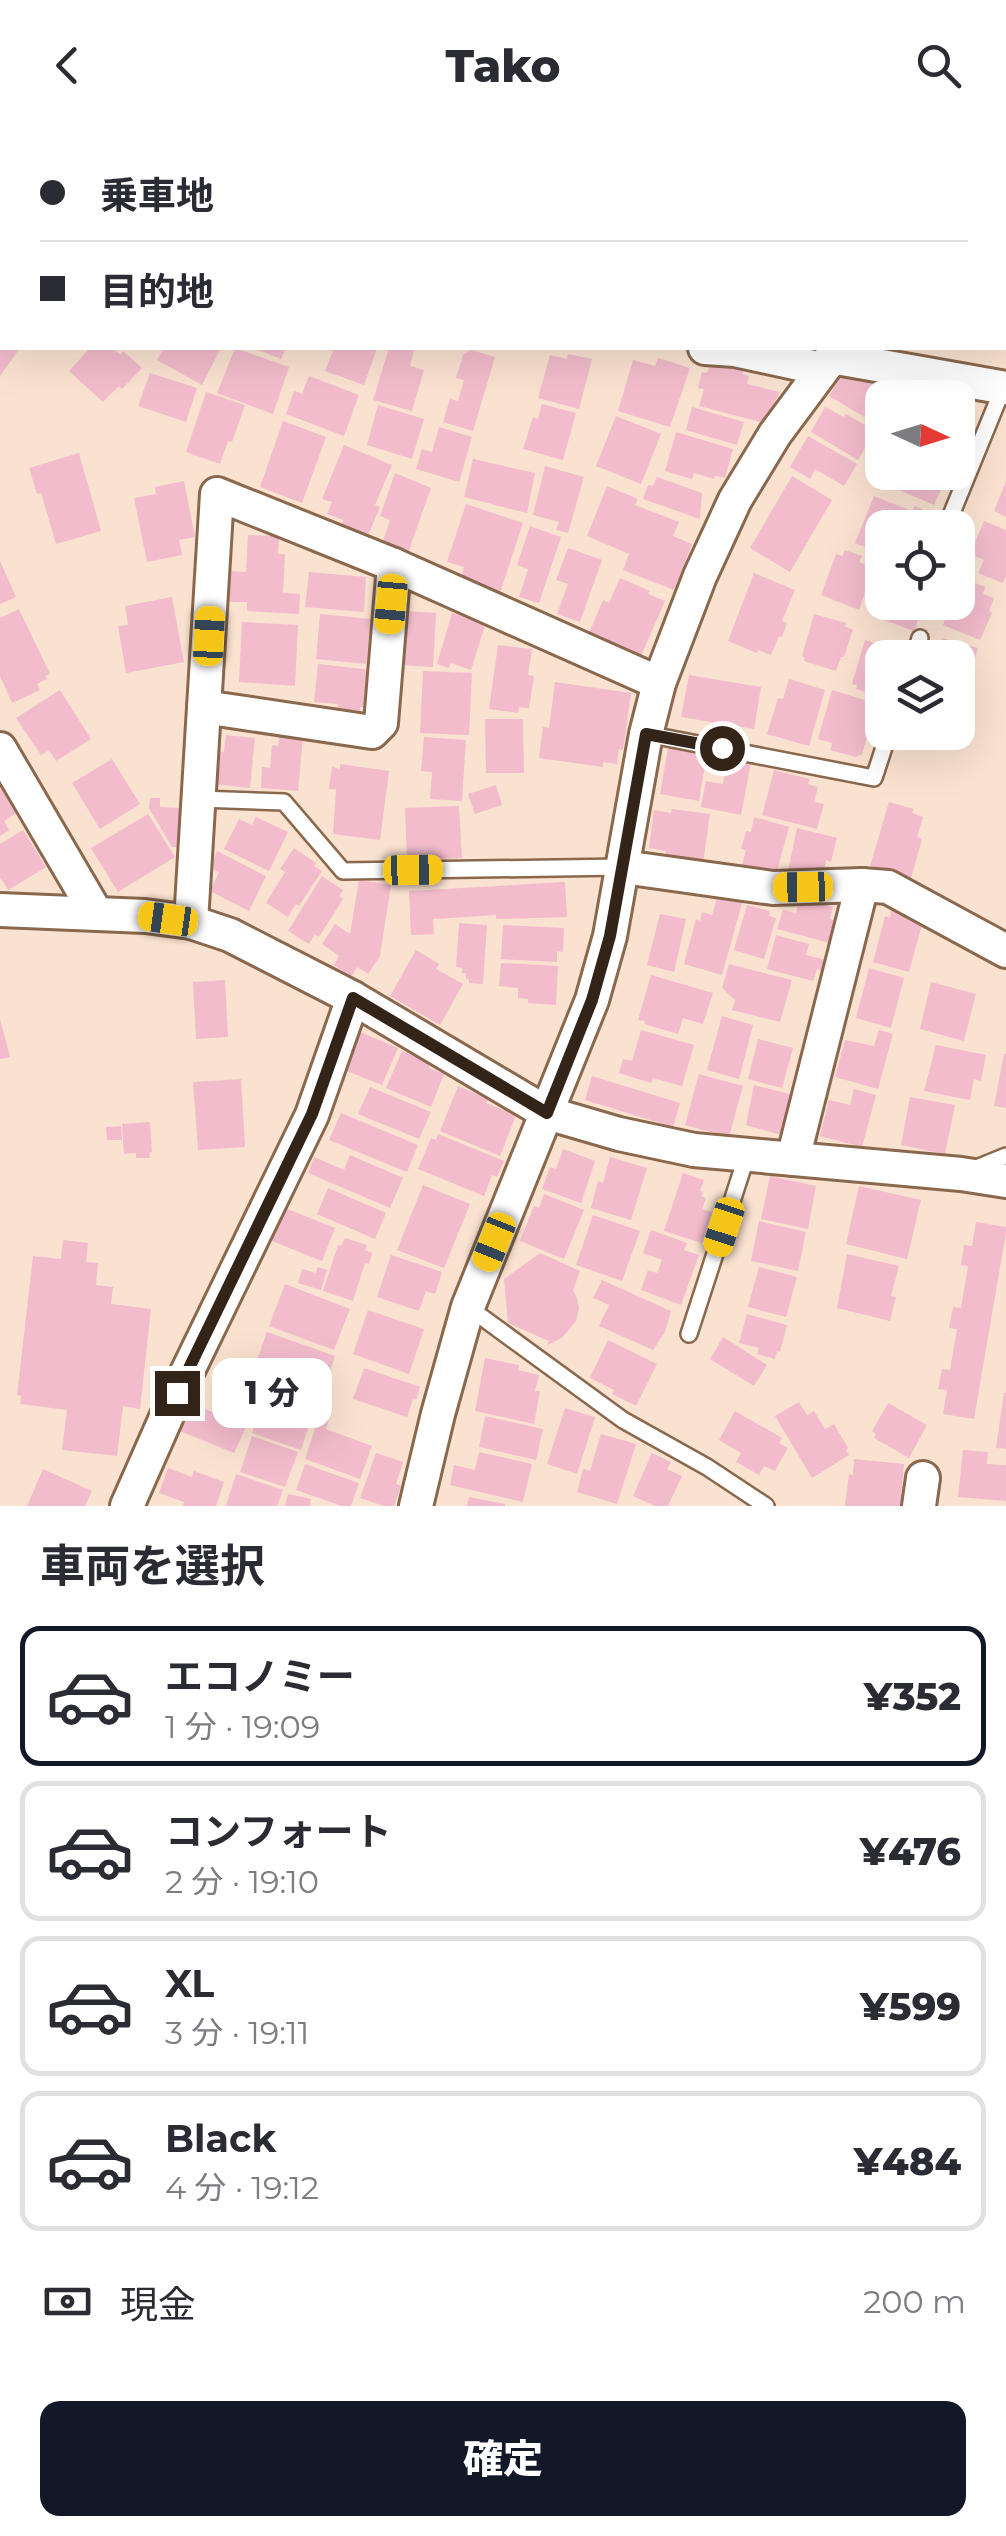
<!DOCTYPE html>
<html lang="ja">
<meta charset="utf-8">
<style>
:root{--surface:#fff;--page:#f7f7f7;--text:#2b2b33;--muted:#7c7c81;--line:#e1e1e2;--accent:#111827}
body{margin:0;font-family:Montserrat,"Noto Sans JP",sans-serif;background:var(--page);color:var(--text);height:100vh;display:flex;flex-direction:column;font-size:38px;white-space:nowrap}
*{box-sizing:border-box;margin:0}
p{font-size:32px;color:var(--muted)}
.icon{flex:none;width:55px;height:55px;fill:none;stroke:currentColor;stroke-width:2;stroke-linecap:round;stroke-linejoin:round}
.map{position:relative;height:1376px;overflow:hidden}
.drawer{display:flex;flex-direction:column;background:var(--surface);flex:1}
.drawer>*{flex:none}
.guide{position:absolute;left:0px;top:0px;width:1008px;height:220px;box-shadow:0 10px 40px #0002;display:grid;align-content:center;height:220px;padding:0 40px;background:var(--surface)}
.needle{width:65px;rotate:94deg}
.controls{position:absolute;left:865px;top:250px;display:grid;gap:20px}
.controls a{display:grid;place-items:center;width:110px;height:110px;border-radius:20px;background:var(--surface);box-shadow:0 10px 40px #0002;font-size:50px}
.end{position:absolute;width:45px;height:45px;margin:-22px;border:12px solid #332419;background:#fff;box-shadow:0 0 0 5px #fff}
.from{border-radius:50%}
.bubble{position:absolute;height:70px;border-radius:20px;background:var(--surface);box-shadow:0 10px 40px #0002;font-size:32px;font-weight:800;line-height:70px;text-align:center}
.car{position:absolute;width:30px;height:60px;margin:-30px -15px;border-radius:12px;box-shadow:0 0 8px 2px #0007;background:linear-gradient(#f5c518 24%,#345 0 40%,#f5c518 0 76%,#345 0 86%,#f5c518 0)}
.guide b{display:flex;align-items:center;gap:35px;height:95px;font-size:38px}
.guide b+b{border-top:2px solid var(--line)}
.guide i{width:25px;height:25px;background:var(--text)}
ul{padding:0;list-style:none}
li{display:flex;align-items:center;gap:30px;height:140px;margin:0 20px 15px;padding:0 20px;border:5px solid var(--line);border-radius:20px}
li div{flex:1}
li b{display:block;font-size:38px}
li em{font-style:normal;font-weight:800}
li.on{border-color:var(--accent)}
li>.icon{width:90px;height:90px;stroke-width:1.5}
h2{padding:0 40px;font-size:45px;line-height:120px}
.pay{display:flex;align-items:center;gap:25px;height:110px;padding:0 40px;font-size:38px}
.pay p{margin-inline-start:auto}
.cta{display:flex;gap:20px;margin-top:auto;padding:20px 40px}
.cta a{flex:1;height:115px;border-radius:20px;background:var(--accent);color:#fff;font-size:40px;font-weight:800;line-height:115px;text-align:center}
header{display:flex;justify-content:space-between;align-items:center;height:130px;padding:0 40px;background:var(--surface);font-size:45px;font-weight:800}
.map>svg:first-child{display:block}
.building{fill:#f2bccc}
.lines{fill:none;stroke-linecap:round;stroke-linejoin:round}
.service-casing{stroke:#8a684d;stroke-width:20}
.minor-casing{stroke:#8a684d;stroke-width:38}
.service{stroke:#fff;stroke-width:15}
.minor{stroke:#fff;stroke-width:32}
.route{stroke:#332419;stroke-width:12}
</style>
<header><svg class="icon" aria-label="back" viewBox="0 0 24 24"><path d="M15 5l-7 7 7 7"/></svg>Tako<svg class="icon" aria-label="search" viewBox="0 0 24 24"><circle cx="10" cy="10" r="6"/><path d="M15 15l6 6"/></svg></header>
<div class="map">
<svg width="1006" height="1376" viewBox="0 0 1006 1376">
<rect width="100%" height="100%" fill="#fae2d0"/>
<g class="building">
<polygon points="0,218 20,218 0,246"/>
<polygon points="90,218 112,218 121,225 123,221 142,238 122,259 119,256 103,272 69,241"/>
<polygon points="164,218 221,218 202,255 157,230"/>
<polygon points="235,218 289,237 273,284 217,263"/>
<polygon points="253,218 286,218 281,229"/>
<polygon points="334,218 377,218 364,255 325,241"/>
<polygon points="389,218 414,220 410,236 424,240 412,281 373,270"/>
<polygon points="471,220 495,227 473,301 443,292 450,269 458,271 464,250 456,248 463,225"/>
<polygon points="568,224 592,229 579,279 538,268 550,225 567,229"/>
<polygon points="658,228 690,238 670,297 618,281 633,230 655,236"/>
<polygon points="711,232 744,238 742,244 749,246 747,254 780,262 764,293 699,276 704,259 698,258 702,242 707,243"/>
<polygon points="150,243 197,258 186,292 138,276"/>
<polygon points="842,244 901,256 894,268 882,268 882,287 878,295 829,266"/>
<polygon points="309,246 359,265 344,306 286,284 294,261 302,264"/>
<polygon points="206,262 245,275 232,312 228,311 220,334 186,322"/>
<polygon points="542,274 576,283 563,330 523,319 533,287 538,289"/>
<polygon points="378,275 424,289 412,329 367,315"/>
<polygon points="692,277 744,292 737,315 686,300"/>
<polygon points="825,277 844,287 846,284 875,301 858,330 811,302"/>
<polygon points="616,286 661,304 641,354 596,336"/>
<polygon points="283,291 326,307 302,373 260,357"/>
<polygon points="439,297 472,307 459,352 416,339 422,319 432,322"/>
<polygon points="676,302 733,319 725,348 715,346 714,349 694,343 692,349 665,341"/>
<polygon points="808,306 857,334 844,356 815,339 810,349 790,337"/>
<polygon points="344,315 392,335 375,375 380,377 367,408 341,397 343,390 327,384 332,372 322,369"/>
<polygon points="79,323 101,401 56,414 41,363 37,364 29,338"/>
<polygon points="473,329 535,343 527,383 464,367"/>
<polygon points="545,336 584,347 568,403 556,400 559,392 533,385"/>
<polygon points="904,342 945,342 943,346 946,348 934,375 897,359"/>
<polygon points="395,343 431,358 408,423 382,414 390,390 380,386"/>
<polygon points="792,346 832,370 790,442 750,418"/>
<polygon points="657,347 702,363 700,389 643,369 648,355 653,356"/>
<polygon points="184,351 195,407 179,410 182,425 147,432 134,368 156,364 155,357"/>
<polygon points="1006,351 1006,387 994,381"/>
<polygon points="607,356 638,369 635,375 679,392 673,406 692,414 674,460 623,440 629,424 587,406"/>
<polygon points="874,366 912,381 915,376 935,385 930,398 882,398 882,424 855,413"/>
<polygon points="466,374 523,393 500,463 461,448 464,437 447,432"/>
<polygon points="984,391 1006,400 1006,445 1003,453 978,443 984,430 970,424"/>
<polygon points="530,396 561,407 539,473 519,467 528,439 517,435"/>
<polygon points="248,405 279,406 278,424 285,424 283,463 300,464 299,484 247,481 247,472 226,472 228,441 246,442"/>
<polygon points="568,418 602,430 580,492 557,484 568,454 556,450"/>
<polygon points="845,420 862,426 859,432 871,437 866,450 869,451 859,480 821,465 836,424 842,426"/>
<polygon points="0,431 16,467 0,474"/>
<polygon points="309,442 366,447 364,482 305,477"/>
<polygon points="754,443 795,460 782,491 787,493 782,507 779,506 771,525 758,520 757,523 728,511"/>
<polygon points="620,448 650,461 648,464 665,471 641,526 589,503 603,470 609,473"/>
<polygon points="968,450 985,457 983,464 994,468 989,481 992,483 980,510 943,495 952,472 958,472 959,454 966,457"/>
<polygon points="172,467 184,532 126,543 118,496 128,495 125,476"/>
<polygon points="881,472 924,474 914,501 876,487"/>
<polygon points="19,479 50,544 45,546 47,549 37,554 40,560 12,573 0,546 0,488"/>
<polygon points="404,481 436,483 433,537 399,535"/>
<polygon points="452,483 478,491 477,493 485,495 471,540 451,533 449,538 437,534"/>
<polygon points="320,484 371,489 366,534 316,529"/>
<polygon points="814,484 846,493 845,497 853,499 844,527 841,527 836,541 804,531 805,528 802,526"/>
<polygon points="242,492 298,495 295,556 239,552"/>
<polygon points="942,508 978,518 958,582 958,528 936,528"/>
<polygon points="865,510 897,520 895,524 905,526 882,528 882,567 856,559 857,555 852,554"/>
<polygon points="498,515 532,519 528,545 534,546 529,578 519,577 518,583 489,579"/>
<polygon points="318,534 371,540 366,577 360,577 360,581 351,580 351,585 337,583 338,574 314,572"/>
<polygon points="423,541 472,543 469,605 420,603"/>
<polygon points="689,545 761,557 754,599 681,587"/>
<polygon points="789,549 825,560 809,616 767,604 778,568 783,569"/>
<polygon points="555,552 631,563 623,620 619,619 617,634 603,632 603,637 539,628 543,597 549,598"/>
<polygon points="60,560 91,609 56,631 49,620 41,625 16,588"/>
<polygon points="832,560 881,575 874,598 870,597 862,624 856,627 830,620 832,613 818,609"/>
<polygon points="485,589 523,589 524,643 486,643"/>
<polygon points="280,604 303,607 298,661 261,658 262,637 270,638 272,615 278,616"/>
<polygon points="226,605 255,608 250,658 214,654 217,621 224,622"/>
<polygon points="424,607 466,610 462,671 430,669 432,642 421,641"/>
<polygon points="674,617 707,623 699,671 660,664 668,618 673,619"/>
<polygon points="727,628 751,633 741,685 701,677 706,651 723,654"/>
<polygon points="112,629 140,674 100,699 72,653"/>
<polygon points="340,634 389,641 380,710 333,704 336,659 329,659 332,637 340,639"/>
<polygon points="774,640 810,649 808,654 818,657 814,672 824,674 817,699 762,685"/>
<polygon points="0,654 17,683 4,691 9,700 0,706"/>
<polygon points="496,655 502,675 475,684 468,664"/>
<polygon points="150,668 160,668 160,677 181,678 178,717 172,717 149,678"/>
<polygon points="889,672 914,679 912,683 923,687 917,707 922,709 911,748 870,736"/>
<polygon points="459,676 462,728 407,730 405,678"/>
<polygon points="672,679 710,684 703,733 665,727 666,721 649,718 654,680 671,683"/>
<polygon points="148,684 175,727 118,762 91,718"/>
<polygon points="256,687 288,702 269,741 224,719 239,689 252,695"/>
<polygon points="754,687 789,697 776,745 742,735 746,720 741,719 746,701 751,702"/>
<polygon points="797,698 837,708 831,732 826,730 824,740 813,737 812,742 788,741"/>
<polygon points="23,700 46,737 8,760 0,747 0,714"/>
<polygon points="294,718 316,733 314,736 322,741 299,776 296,774 288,787 266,773 285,742 280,739"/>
<polygon points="217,721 266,746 249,781 210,761 219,742 210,738"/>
<polygon points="322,746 343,760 339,766 343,769 319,807 315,804 309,814 288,801"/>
<polygon points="359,750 391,755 380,826 368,844 357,837 351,847 334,835 339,826 322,814 335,794 350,804"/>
<polygon points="565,752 567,787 496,789 496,785 433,789 434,804 411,805 409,761"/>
<polygon points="718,763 744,766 722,845 684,834 696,789 700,791 702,782 712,785"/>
<polygon points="799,771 814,775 815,772 833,777 830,789 839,792 834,814 777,799 783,780 796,783"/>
<polygon points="747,775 770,781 769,786 776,788 764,829 734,820"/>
<polygon points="891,779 917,787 923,791 909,842 873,832 885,786 890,788"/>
<polygon points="660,784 686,789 674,842 647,835"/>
<polygon points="459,793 487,795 483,854 469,853 469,849 466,849 466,843 462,843 462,838 456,837"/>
<polygon points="503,795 564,798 563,822 557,821 557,832 501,829"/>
<polygon points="776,805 809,814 806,825 825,830 822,841 817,839 813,851 767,839"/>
<polygon points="416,820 439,834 436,839 463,854 440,895 390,866"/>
<polygon points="501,833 558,836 556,875 528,873 528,869 518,868 518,858 499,856"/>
<polygon points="729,834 792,850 780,892 732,880 735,870 722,858"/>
<polygon points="869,838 904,848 891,898 856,888"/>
<polygon points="651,845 713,863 703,894 683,888 678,904 644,894 645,891 638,890"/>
<polygon points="225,850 228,907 196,909 193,852"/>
<polygon points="931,852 976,864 964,911 920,899"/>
<polygon points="722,886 753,895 739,949 707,940"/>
<polygon points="0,889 10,927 0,929"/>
<polygon points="641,900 694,915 682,956 653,948 651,953 619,943 623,929 632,931"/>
<polygon points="879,900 893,904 878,959 835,947 845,910 874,916"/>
<polygon points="360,902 398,918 382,955 344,940"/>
<polygon points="758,909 793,918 782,958 748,949"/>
<polygon points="936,915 986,925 981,951 974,949 970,970 924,961"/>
<polygon points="402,921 430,933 429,938 444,944 431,977 386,958"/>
<polygon points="1004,924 1006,924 1006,978 994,976"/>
<polygon points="699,944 743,956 729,1007 685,995"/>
<polygon points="592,946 680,973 673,997 585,970"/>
<polygon points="241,949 245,1017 198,1020 193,952"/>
<polygon points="754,955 793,965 782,1005 746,995"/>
<polygon points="458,956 488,969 486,973 516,985 500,1026 440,1001"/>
<polygon points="370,957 431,982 419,1009 358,984"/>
<polygon points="854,959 876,965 862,1017 820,1006 829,970 850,975"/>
<polygon points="910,967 955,975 945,1024 901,1015"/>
<polygon points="341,983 418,1015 407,1042 329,1010"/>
<polygon points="150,992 152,1022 149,1023 150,1028 136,1028 136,1023 124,1024 122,994"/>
<polygon points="121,996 122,1010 107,1010 106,997"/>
<polygon points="438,1004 504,1031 497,1047 492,1045 484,1066 418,1039 431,1008 436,1010"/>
<polygon points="563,1019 595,1031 581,1073 542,1059 550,1037 556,1039"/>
<polygon points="350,1025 403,1048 390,1078 308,1043 314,1027 344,1040"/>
<polygon points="610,1027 647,1038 631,1090 591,1078 598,1051 603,1053"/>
<polygon points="683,1043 704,1050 700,1061 703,1062 701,1066 706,1068 702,1079 712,1082 702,1113 664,1101"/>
<polygon points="770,1046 816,1056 808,1099 761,1089"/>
<polygon points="423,1055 470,1074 444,1138 397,1120"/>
<polygon points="859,1056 921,1070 907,1129 846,1114"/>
<polygon points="328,1058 386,1083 375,1109 317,1084"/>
<polygon points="544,1064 584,1080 564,1129 520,1111 534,1076 539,1078"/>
<polygon points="285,1078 335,1098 322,1131 272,1111"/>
<polygon points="593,1085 640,1101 622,1151 576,1135"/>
<polygon points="759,1091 806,1102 798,1141 751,1131"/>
<polygon points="976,1092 1006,1097 1006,1103 974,1289 943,1284 947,1260 938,1259 942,1239 950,1240 957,1199 949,1198 953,1177 961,1178 968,1136 961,1135 964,1115 972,1116"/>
<polygon points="651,1100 687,1113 684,1120 699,1125 681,1175 641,1160 648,1140 657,1143 662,1130 643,1123"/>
<polygon points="345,1108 367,1115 365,1120 372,1123 369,1134 365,1133 353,1171 323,1161 338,1115 341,1116"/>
<polygon points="63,1110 88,1113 86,1132 98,1133 96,1155 113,1157 111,1174 151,1179 140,1279 123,1276 117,1326 62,1320 67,1280 20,1274 21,1266 17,1265 33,1126 61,1129"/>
<polygon points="540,1123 580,1141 573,1160 577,1168 579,1179 576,1191 562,1208 547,1215 549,1211 508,1193 504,1149"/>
<polygon points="847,1124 899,1136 891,1166 896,1167 890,1191 837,1178"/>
<polygon points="391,1125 442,1142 435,1164 426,1161 419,1181 377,1167"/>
<polygon points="318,1137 327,1140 321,1160 298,1153 302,1139 316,1143"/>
<polygon points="759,1137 797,1147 786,1187 748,1177"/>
<polygon points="602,1150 671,1181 665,1202 653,1220 599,1196 609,1175 593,1168"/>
<polygon points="285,1154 350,1179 334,1220 269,1196"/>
<polygon points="368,1180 424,1199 409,1244 353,1224"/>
<polygon points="747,1184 787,1195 780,1222 777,1221 775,1229 757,1224 759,1218 739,1213"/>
<polygon points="267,1202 335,1226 320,1272 251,1247"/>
<polygon points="723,1207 767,1235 754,1256 710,1229"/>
<polygon points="608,1210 657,1234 636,1276 612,1264 614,1260 590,1248"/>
<polygon points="485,1228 519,1235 518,1240 539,1245 535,1261 540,1261 534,1294 475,1281"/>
<polygon points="364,1238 420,1257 416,1270 413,1269 407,1287 353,1269"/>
<polygon points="1004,1263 1006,1263 1006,1319 996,1318"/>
<polygon points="264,1267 313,1284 301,1320 252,1303"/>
<polygon points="218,1268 253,1282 234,1323 180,1301 191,1273 212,1282"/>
<polygon points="799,1272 807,1285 814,1281 825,1299 834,1294 848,1318 846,1320 849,1325 812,1348 775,1286"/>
<polygon points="888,1273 927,1295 909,1328 874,1308 876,1304 872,1301"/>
<polygon points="565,1278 595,1287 577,1344 547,1334"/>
<polygon points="735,1281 782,1308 779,1313 788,1318 775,1341 764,1336 759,1345 736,1332 741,1323 719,1310"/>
<polygon points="319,1286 329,1290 326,1299 372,1316 360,1349 305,1329"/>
<polygon points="485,1286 543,1299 536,1330 479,1317"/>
<polygon points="601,1304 636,1314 617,1374 577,1362 583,1339 590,1341"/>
<polygon points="252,1306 298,1322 285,1357 240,1342"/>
<polygon points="963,1320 988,1322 987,1334 1006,1335 1006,1371 958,1367"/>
<polygon points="479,1322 532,1334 523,1372 450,1355 454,1335 475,1340"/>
<polygon points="376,1323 403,1332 396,1354 401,1356 394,1376 384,1376 360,1368"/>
<polygon points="652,1323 671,1332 667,1339 682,1346 668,1376 655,1376 633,1366"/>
<polygon points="854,1329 904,1334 900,1376 845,1376 849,1344 853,1345"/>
<polygon points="305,1334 359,1353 351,1376 342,1376 296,1360"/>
<polygon points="168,1338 192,1347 194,1341 224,1352 216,1376 183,1376 184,1372 159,1363"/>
<polygon points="43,1339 92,1361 85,1376 27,1376"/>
<polygon points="236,1344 283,1360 277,1376 226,1376"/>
<polygon points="288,1364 311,1369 310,1376 285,1376"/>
<polygon points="469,1367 505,1374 505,1376 467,1376"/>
</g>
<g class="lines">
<g class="service-casing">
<g id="service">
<polyline points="947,395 1003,258"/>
<polyline points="914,528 920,508"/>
<polyline points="646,604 874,648 889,602"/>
<polyline points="199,669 284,672 343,741 623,737"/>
<polyline points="974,1039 1006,1026"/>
<polyline points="468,1177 623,1290 707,1337 766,1376"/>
<polyline points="689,1204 747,1025"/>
</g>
</g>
<g class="minor-casing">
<g id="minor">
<polyline points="10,0 15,2"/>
<polyline points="305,0 308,2"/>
<polyline points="731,0 735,2"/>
<polyline points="1005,3 1006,1"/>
<polyline points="705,218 735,220 822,239"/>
<polyline points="831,227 1006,258"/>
<polyline points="204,577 372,602 381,593 394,435"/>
<polyline points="0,619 96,783"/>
<polyline points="623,737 773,758 862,755 888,757 1006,821"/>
<polyline points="0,780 145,786 191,792 230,805 353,868 547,983 619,1004 694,1020 961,1044 1006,1051"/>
<polyline points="191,792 217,364 394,435 659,553"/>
<polyline points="793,1029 862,755"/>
<polyline points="127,1376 177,1263 312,985 353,868"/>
<polyline points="416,1376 438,1284 468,1177 592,870 610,806 646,604 659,553 700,446 735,370 775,304 839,218"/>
<polyline points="919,1376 923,1348"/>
</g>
</g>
<use href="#service" class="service"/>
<use href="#minor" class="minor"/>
</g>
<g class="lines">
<polyline class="route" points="177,1263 312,984 353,868 547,983 592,870 610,806 646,604 722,618"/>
</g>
</svg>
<div class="controls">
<a><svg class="needle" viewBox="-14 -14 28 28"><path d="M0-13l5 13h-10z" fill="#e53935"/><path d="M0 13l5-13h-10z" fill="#7c7c81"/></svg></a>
<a><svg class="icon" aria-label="locate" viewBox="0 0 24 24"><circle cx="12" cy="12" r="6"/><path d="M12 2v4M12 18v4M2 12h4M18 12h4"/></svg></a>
<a><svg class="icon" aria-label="layers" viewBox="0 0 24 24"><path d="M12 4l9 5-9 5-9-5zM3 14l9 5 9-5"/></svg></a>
</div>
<i class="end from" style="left:722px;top:618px"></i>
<i class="end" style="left:177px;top:1263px"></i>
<div class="bubble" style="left:212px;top:1228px;width:120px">1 分</div>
<i class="car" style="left:391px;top:474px;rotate:185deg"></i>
<i class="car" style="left:209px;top:506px;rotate:3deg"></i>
<i class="car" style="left:413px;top:740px;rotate:89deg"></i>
<i class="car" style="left:803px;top:757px;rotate:269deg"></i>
<i class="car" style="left:168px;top:789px;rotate:278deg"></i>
<i class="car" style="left:724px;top:1097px;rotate:198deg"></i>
<i class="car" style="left:494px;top:1112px;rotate:202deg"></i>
<div class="guide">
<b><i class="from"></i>乗車地</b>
<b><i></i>目的地</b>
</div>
</div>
<section class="drawer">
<h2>車両を選択</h2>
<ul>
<li class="on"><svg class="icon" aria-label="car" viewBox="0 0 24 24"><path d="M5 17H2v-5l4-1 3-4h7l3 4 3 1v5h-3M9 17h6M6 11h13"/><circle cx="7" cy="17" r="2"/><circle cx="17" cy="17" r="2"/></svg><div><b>エコノミー</b><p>1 分 · 19:09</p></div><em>¥352</em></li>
<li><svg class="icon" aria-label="car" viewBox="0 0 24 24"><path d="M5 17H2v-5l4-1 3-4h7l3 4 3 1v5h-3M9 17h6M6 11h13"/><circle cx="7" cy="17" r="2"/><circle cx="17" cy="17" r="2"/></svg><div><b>コンフォート</b><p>2 分 · 19:10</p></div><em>¥476</em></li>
<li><svg class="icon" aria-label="car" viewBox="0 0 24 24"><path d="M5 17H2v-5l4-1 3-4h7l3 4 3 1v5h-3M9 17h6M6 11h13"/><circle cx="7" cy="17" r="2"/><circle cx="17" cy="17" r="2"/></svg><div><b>XL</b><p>3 分 · 19:11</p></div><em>¥599</em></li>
<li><svg class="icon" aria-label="car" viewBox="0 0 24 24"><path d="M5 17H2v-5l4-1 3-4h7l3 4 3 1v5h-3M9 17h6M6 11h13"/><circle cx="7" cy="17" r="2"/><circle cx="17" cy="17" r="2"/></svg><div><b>Black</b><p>4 分 · 19:12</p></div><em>¥484</em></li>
</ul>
<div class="pay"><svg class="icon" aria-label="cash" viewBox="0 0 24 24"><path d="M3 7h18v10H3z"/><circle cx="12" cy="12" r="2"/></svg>現金<p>200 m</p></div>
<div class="cta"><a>確定</a></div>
</section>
